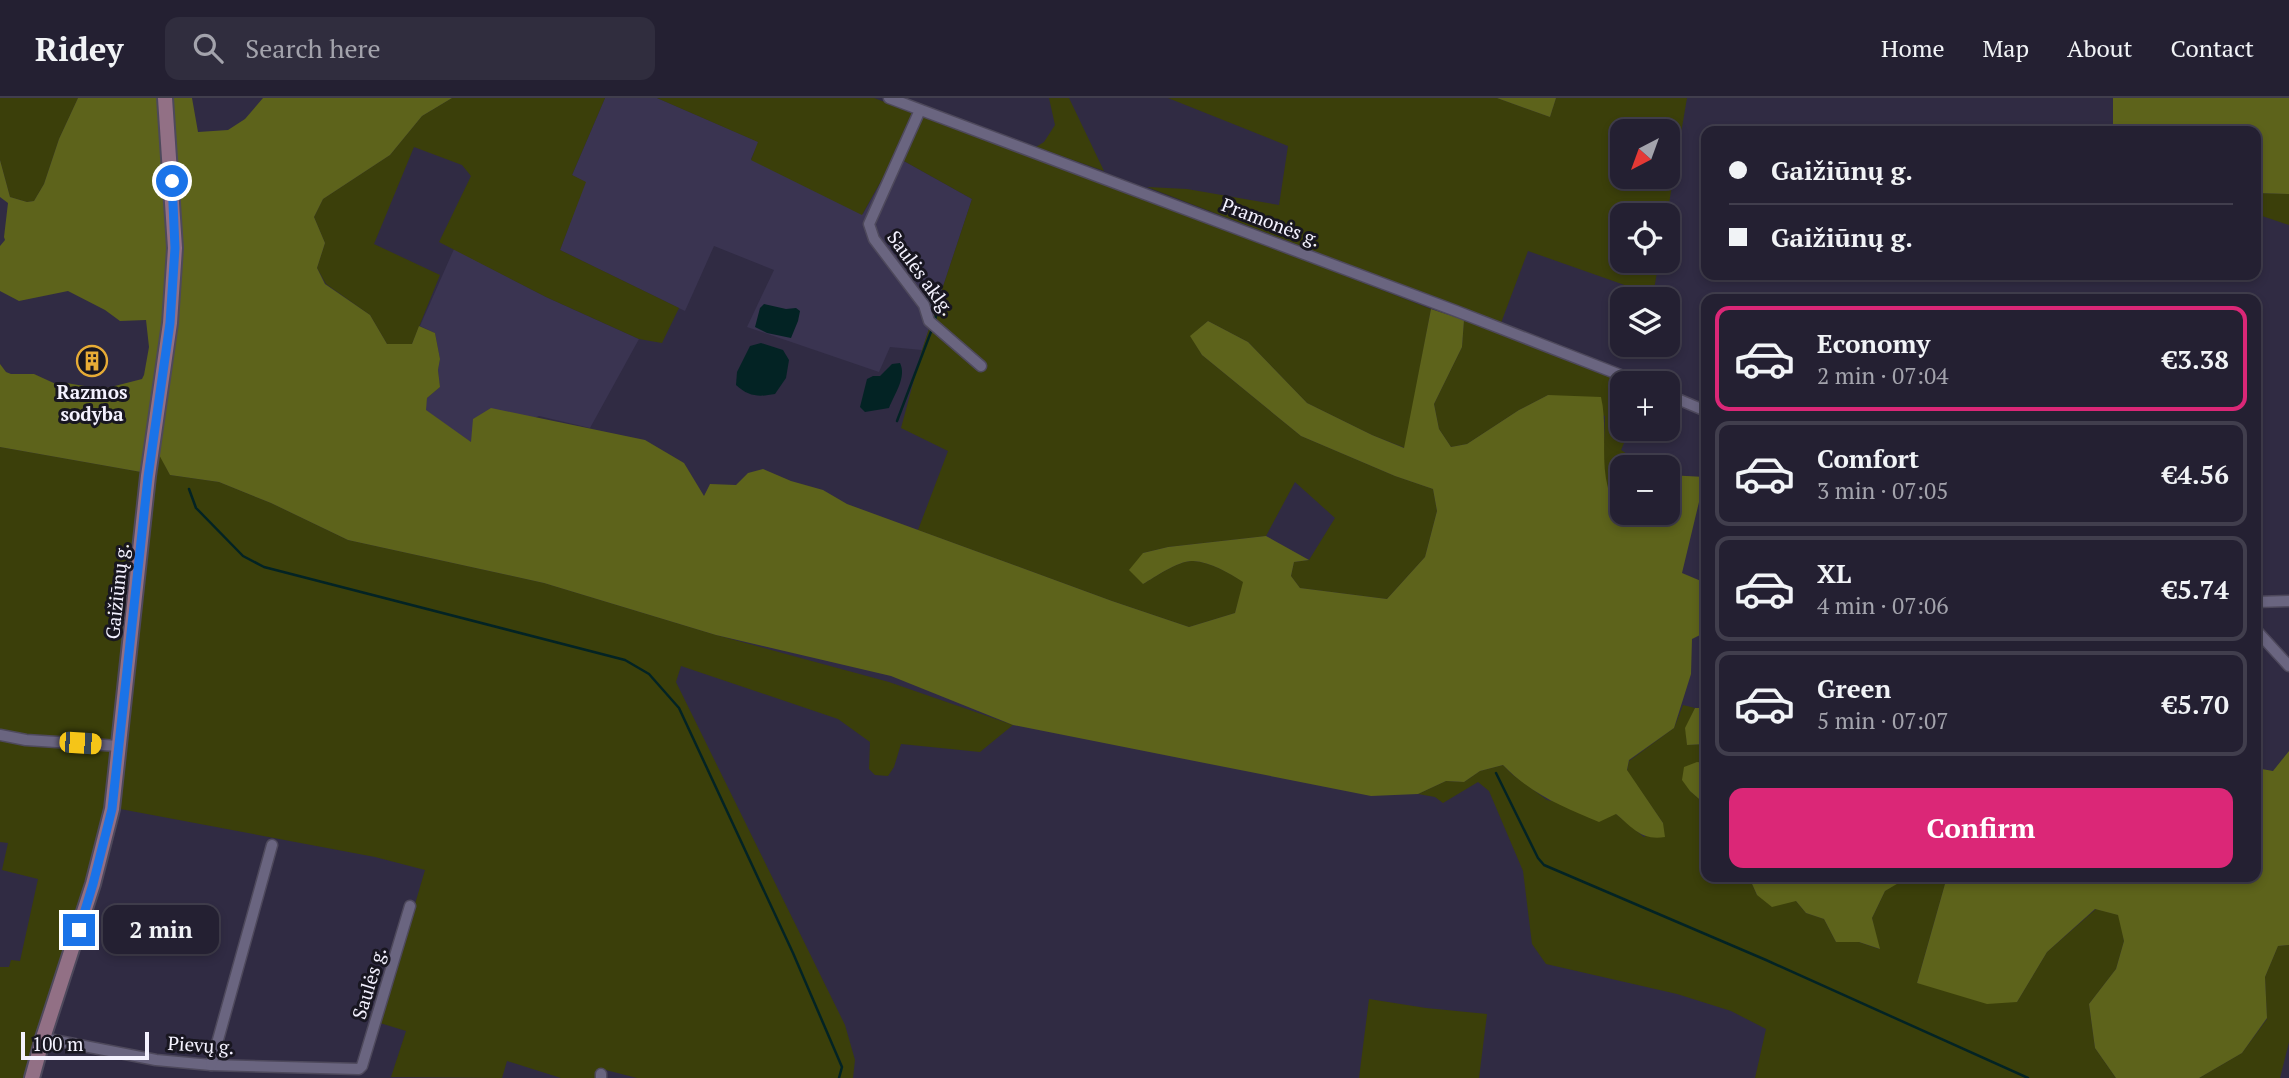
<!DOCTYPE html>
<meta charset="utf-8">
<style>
:root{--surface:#242032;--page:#302d3e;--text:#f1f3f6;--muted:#a3a3ac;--line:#413e4d;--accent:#db2777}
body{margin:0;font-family:"PT Serif",serif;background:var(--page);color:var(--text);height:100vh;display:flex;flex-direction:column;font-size:26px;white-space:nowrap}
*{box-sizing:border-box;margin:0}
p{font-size:23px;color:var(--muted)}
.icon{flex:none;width:38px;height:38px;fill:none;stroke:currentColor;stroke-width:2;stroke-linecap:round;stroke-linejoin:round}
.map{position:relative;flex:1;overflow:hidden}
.drawer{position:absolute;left:1701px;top:196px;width:560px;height:588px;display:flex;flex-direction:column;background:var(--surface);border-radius:14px;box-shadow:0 4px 10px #0003,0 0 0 2px var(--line)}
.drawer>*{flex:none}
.guide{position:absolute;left:1701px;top:28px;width:560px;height:154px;border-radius:14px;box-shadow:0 4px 10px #0003,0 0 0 2px var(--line);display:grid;align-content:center;height:154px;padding:0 28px;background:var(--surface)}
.needle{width:46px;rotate:221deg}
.tools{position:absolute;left:1610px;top:21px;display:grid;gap:14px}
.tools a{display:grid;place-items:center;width:70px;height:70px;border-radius:14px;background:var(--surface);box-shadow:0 4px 10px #0003,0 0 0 2px var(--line);font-size:35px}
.scale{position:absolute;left:21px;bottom:18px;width:128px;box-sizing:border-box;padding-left:7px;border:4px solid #f4f2ff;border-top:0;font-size:19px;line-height:24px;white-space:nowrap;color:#f4f2ff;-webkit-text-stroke:5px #181620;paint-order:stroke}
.end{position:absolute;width:32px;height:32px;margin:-16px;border:9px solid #1a73e8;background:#fff;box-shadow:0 0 0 4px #fff}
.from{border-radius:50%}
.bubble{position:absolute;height:49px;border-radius:14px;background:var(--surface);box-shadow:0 4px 10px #0003,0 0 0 2px var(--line);font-size:23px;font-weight:700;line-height:49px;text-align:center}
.car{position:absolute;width:21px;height:42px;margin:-21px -10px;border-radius:9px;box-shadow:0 0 5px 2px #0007;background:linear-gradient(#f5c518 24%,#345 0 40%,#f5c518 0 76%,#345 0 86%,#f5c518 0)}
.guide b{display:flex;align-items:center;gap:24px;height:66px;font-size:26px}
.guide b+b{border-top:2px solid var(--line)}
.guide i{width:18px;height:18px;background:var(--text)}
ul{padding:12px 0 0;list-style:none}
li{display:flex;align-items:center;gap:21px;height:105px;margin:0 14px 10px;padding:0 14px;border:4px solid var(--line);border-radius:14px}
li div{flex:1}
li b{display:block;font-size:26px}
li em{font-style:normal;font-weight:700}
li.active{border-color:var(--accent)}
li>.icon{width:63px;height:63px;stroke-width:1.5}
.primary-button{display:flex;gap:14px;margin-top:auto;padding:14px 28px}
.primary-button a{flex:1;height:80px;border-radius:14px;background:var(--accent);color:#fff;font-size:28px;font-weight:700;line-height:80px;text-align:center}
header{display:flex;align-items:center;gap:42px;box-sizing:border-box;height:98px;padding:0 35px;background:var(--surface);border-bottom:2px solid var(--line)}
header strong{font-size:33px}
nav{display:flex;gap:38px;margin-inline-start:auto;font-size:24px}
.search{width:490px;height:63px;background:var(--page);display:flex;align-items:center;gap:18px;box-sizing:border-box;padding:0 24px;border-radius:14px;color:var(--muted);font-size:26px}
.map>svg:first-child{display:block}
.built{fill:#3a3451}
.green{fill:#3b3f0a;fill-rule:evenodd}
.forest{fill:#5d631b}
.water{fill:#032324}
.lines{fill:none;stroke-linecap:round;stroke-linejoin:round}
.stream{stroke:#032324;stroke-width:2.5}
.street-casing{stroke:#4e495c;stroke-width:13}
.secondary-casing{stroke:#4e495c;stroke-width:18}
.street{stroke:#6a6580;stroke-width:10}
.secondary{stroke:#927085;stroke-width:14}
.route{stroke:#1a73e8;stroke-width:9}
.labels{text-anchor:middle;stroke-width:6;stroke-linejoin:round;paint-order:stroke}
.street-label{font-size:19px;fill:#f4f2ff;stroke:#181620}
.poi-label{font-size:19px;font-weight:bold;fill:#f4f2ff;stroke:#181620}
</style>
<header>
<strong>Ridey</strong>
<div class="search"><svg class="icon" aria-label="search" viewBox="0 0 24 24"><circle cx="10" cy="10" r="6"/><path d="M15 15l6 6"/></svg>Search here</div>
<nav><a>Home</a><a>Map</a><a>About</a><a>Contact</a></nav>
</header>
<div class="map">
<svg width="2289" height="980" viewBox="0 0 2289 980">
<rect width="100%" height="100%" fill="#302b43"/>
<g class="built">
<polygon points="605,0 657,0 759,44 751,61 863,116 895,58 972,101 922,252 890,249 879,274 747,229 774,172 714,148 685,213 560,152 585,84 572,77"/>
<polygon points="454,151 546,199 639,241 590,330 539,318 472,345 425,312 427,300 440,289 438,272 440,261 435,235 420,228"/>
</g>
<g class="green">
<polygon points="0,0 78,0 59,41 44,86 34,103 27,104 10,99 0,62"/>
<polygon points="452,0 605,0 572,77 586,84 560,152 679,210 662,245 639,241 546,199 439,144 471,78 462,67 414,49 374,146 440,177 412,246 387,246 370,217 326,186 317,170 325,145 314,119 323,101 390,57 422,18"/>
<path d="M657 0H874L1175 112 1431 211 1405 350 1372 337 1307 305 1248 244 1208 223 1191 238 1202 257 1301 338 1395 378 1433 391 1437 413 1425 459 1387 501 1300 490 1291 478 1294 464 1309 462 1335 420 1295 384 1266 438 1168 449 1143 455V486C1155 479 1179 462 1193 463 1211 464 1229 475 1244 484L1235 515 1189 529 1112 503 918 432 948 353 901 330 922 252 972 101 895 58 862 117 751 62 758 44Z"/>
<polygon points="1049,0 1069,0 1104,73 1036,49 1044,44 1055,27"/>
<path d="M1168 0H1497L1550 19 1556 0H1687L1667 117H1622V163H1659L1653 197 1528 153 1501 225 1147 89 1187 91 1279 107 1288 48ZM1622 33H1668V79H1622Z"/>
<polygon points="2256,95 2289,96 2289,127 2256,116"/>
<polygon points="1464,222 1630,285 1622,285 1622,331 1630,331 1621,352 1647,369 1622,369 1622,391 1608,390 1603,373 1605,318 1548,297 1519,312 1467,346 1451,349 1439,331 1434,306 1462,249"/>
<polygon points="0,349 141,374 126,552 106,707 92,775 28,980 0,980 0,869 9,869 11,862 20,863 38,781 2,772 8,745 0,744"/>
<polygon points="158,353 170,377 219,384 271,405 348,442 544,485 716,537 889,584 1013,627 980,654 901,646 894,669 888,678 875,677 869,671 870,644 838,621 681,568 676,584 845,927 855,962 853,980 637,980 598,970 595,980 561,980 507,963 502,980 391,979 406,933 380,925 425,772 375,759 115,710"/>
<polygon points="1683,607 1695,610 1686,630 1687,647 1706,646 1706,665 1697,664 1690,693 1706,707 1706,779 1749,779 1757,797 1796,803 1806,815 1824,821 1836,844 1859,844 1879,851 1872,820 1885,793 1902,782 1945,786 1917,885 2017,904 2047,854 2096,811 2119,817 2124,843 2116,871 2089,906 2095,950 2116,980 1755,980 1766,931 1731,913 1677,896 1546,866 1532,846 1523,773 1489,693 1478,684 1443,705 1435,699 1418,696 1446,683 1464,684 1480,673 1503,667 1513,677 1547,702 1616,716 1644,739 1663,725 1627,673 1629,663 1674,630"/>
<polygon points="2289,847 2289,944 2280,980 2199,980 2242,955 2267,921 2265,879 2278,848"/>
<polygon points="1369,901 1426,910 1487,916 1479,980 1359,980"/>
</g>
<g class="forest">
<path d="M78 0H192L198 34 228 32 245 21 263 0H452L422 18 390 57 323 101 314 119 325 145 317 170 325 186 370 217 387 246H412L419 228 435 235 440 261 438 272 440 289 427 300 426 312 471 344 473 321 491 310 645 342 684 365 704 398 710 386 736 387 748 375 763 371 791 383 823 392 847 406 1112 503 1189 529 1235 515 1243 484C1229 475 1211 464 1193 463 1179 462 1155 479 1143 486L1129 472 1143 455 1168 449 1266 438 1309 462 1294 464 1291 478 1300 490 1387 501 1425 459 1437 413 1433 391 1395 378 1301 338 1202 257 1190 238 1208 223 1248 244 1307 305 1372 337 1404 350 1431 211 1464 222 1462 249 1434 306 1439 331 1451 349 1467 346 1519 312 1548 297 1601 299C1608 329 1600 360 1608 390L1622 391V415H1668V377L1705 379 1682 475 1701 483H1706V534L1692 541 1691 576 1674 630 1629 662 1627 672 1663 725 1665 739C1642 743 1633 730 1616 716L1599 724C1563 709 1531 696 1503 667L1480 673 1464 684 1446 683 1418 696 1371 698 1013 627 891 578 716 537 544 485 348 442 271 405 219 384 170 377 157 353 145 358 141 374 0 349V216V266L6 274 11 276H34L58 287 66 285 103 291 142 281 144 277 149 249 146 222 120 223 105 212 68 193 19 203 0 193V148L5 142 4 139 8 105 0 99V62L10 99 27 104 34 103 44 86 59 41Z"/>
<polygon points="1497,0 1556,0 1550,19"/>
<polygon points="2113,0 2289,0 2289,96 2256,95 2256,33 2113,33"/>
<polygon points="1695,610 1706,610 1706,646 1687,647 1685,630"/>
<polygon points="2289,653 2289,847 2278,848 2265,879 2267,920 2242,955 2199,980 2116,980 2095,950 2089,906 2116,871 2124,843 2118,817 2095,811 2047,854 2017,904 1987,906 1917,885 1945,786 1902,783 1885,793 1872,820 1880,851 1859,844 1836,844 1824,821 1806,815 1796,803 1772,809 1757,797 1749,779 2256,779 2256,670 2273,673"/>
<polygon points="1697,664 1706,665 1706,707 1690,693 1682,682 1684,669"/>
</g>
<g class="water">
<polygon points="764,206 786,211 796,210 800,213 798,223 791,240 767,235 755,229 760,210"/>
<path d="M761 245 783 252 789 262 786 280 775 296C759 299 749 299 736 287L737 274 750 248Z"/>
<path d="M900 265C907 279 894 297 889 310L865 314 860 309 867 281 873 278H880L892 266Z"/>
</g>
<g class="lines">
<g class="stream">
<polyline points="928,196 926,201 936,217 935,223"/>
<polyline points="897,323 932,231"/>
<polyline points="189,391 196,410 243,458 264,469 625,562 649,576 679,610 793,855 842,969 839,980"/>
<polyline points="1496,675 1538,760 1544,767 1766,862 2028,980"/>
</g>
<g class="street-casing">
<g id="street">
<polyline points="889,0 1456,213 1641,285"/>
<polyline points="920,12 869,126 874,141 924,207 929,223 981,268"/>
<polyline points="1668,297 1706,313"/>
<polyline points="2256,504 2289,503"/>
<polyline points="2256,532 2289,568"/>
<polyline points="0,637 26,642 119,648"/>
<polyline points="43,940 156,962 211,967 359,971 362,968 410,808"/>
<polyline points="211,967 272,747"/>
<polyline points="601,980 601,976"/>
</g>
</g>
<g class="secondary-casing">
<polyline id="secondary" points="32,980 43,940 93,786 112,711 148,378 170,225 175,150 165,0"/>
</g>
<use href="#street" class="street"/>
<use href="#secondary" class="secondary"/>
</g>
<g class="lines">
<polyline class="route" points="79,832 93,786 112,711 148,379 170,225 175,150 172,83"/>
</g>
<defs>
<g id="building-ring" transform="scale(1.575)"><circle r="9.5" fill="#181620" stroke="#e7ac36" stroke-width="1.5"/><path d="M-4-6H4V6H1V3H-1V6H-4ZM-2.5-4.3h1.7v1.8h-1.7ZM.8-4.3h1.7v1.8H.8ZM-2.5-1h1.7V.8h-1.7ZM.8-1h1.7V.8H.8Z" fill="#e7ac36"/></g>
</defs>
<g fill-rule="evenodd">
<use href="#building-ring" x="92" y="263"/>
</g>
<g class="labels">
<g class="street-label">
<text transform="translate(1271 124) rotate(21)" y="7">Pramonės g.</text>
<text transform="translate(921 175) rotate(54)" y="7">Saulės aklg.</text>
<text transform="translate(117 493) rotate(-84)" y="7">Gaižiūnų g.</text>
<text transform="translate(369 885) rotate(-73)" y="7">Saulės g.</text>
<text transform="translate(201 947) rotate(4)" y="7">Pievų g.</text>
</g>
<g class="poi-label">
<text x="92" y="301">Razmos<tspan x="92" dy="22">sodyba</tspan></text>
</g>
</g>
</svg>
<div class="tools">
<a><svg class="needle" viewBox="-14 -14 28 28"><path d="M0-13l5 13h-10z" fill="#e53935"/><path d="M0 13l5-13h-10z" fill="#a3a3ac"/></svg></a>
<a><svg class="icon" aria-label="locate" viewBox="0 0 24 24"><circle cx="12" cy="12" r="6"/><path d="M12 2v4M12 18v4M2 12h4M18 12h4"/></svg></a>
<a><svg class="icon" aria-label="layers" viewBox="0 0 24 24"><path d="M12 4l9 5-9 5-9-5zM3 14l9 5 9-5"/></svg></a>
<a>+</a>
<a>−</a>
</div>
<div class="scale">100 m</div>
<i class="end from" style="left:172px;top:83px"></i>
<i class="end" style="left:79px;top:832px"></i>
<div class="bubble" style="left:103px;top:807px;width:116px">2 min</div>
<i class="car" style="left:80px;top:645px;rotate:94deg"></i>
<div class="guide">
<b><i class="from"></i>Gaižiūnų g.</b>
<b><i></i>Gaižiūnų g.</b>
</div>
<section class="drawer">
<ul>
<li class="active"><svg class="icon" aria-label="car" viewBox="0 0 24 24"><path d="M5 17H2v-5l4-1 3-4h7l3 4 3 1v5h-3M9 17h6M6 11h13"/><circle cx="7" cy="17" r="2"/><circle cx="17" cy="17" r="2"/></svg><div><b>Economy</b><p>2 min · 07:04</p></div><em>€3.38</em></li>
<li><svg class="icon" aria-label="car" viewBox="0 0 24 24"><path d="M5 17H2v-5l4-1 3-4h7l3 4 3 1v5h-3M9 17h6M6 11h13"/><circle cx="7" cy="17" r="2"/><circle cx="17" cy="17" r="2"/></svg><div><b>Comfort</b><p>3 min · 07:05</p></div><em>€4.56</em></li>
<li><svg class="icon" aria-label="car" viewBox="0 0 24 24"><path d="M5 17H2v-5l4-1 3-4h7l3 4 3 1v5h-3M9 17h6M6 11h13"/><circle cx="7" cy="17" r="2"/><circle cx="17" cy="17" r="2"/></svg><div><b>XL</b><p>4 min · 07:06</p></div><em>€5.74</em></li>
<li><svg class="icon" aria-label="car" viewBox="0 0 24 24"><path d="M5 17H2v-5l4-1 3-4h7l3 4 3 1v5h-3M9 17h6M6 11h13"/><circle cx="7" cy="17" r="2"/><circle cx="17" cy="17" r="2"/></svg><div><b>Green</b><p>5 min · 07:07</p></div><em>€5.70</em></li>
</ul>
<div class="primary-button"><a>Confirm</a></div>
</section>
</div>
